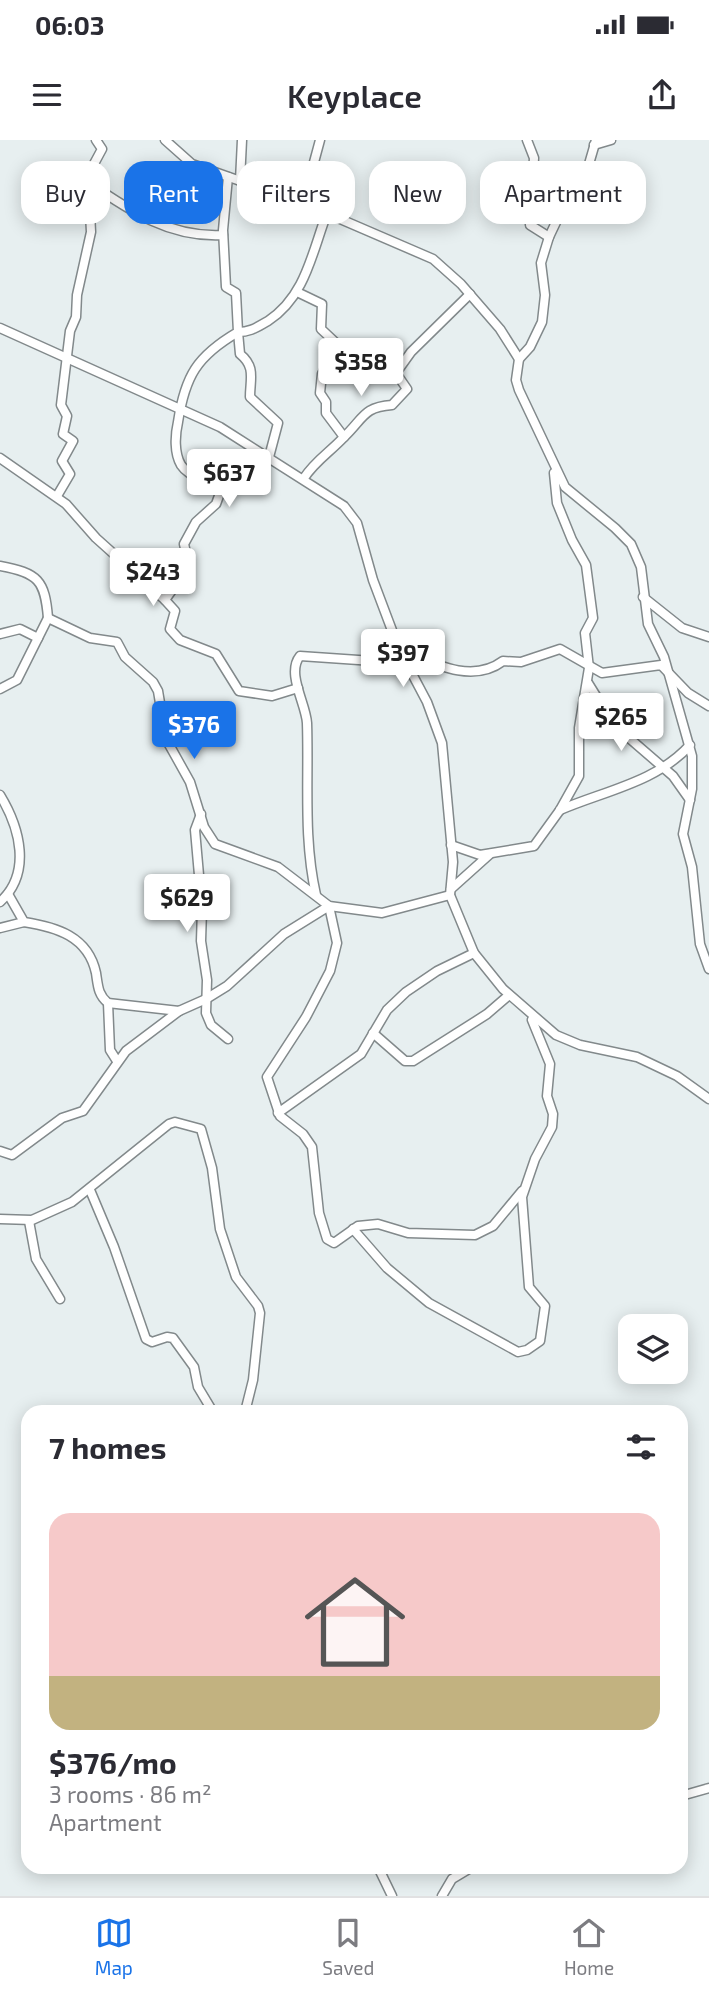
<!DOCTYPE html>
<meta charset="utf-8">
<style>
:root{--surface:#fff;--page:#f7f7f7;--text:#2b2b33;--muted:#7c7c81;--line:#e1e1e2;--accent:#1a73e8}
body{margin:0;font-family:"Exo 2",sans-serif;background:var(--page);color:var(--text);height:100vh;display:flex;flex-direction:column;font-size:26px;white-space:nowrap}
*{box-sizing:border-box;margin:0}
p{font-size:23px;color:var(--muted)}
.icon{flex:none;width:38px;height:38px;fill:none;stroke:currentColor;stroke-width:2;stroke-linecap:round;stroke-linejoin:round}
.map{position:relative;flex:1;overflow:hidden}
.sheet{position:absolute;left:21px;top:1265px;width:667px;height:469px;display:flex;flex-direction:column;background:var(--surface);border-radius:21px;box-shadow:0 4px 18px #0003}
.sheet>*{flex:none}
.hud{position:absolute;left:21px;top:21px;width:668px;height:63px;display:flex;gap:14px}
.fabs{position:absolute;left:618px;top:1174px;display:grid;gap:14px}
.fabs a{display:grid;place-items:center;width:70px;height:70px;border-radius:14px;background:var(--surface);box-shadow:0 4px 18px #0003;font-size:35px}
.price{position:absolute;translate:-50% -60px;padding:0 16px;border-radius:7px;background:#fff;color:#222;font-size:23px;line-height:46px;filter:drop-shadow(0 2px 4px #0008)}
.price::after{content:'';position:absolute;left:50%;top:42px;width:21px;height:16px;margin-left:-10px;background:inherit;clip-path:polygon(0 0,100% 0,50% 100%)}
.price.selected{background:var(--accent);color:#fff}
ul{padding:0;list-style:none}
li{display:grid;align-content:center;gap:14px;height:371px;padding:0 28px}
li+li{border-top:2px solid var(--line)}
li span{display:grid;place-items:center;height:217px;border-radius:21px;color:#555}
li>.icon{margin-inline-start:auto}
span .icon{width:126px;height:126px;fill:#fffc;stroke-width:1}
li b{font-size:30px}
h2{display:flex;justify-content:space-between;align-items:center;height:84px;padding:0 28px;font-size:30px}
.chip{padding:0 24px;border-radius:21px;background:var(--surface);box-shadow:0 4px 18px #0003;font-size:24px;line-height:63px}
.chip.selected{background:var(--accent);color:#fff}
.status{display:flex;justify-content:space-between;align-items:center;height:49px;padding:0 35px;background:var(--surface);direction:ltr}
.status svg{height:19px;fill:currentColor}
header{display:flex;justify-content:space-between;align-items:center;height:91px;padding:0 28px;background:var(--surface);font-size:32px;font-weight:600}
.tabs{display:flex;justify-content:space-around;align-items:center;height:98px;border-top:2px solid var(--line);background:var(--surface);font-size:19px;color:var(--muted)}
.tabs a{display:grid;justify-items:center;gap:4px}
.tabs .selected{color:var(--accent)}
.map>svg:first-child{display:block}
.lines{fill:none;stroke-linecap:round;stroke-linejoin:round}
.minor-casing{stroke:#82898b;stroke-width:11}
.minor{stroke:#fff;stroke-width:8}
</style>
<div class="status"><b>06:03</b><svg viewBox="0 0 49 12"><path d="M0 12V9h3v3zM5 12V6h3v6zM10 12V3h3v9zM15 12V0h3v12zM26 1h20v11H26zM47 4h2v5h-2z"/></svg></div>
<header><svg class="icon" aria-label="menu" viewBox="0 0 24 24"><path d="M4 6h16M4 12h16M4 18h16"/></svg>Keyplace<svg class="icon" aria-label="share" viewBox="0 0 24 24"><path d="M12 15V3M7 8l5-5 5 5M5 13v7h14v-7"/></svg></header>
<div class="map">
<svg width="709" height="1756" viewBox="0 0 709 1756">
<rect width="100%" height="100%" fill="#e7eff0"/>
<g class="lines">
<g class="minor-casing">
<g id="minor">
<path d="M165,0L192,24L303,63L433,119L461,144L500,189L519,219L516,240L519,250L565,347L615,388L631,404L641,427L648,484L664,517L692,616V649L683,694L692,727L700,804L709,829"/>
<path d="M527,0L534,18L530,85L549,97"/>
<path d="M594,5L611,0"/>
<path d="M240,41L242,0"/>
<path d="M88,42C130,71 170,98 223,95"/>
<path d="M303,63L320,0"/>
<path d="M297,152L322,164L321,189L337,204"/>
<path d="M0,188L220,287L344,366L357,383L373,440L399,509L427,562L442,603L453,722L450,755L474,813L503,849L556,895L580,905L637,917L677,936L709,959"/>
<path d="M519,219L530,207L542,182L545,155L541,123L549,97L558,78L582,48L596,0"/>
<path d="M344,297C364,278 363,267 392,265L407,249L396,233"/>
<path d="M269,317L278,283L250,257C250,239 256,227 240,214L238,192C251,192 257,187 268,181C306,156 312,112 327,73"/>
<path d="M0,318L66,364L96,398L165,460L175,471L170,489L180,500L216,514L239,551L272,556L298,548"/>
<path d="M304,338C315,321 330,312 344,297L326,273V262L320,253L322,234L337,204L396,233L411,212L470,154"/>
<path d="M57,356L70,334L62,321L73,301L63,294L67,276L61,265L70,191L76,177L77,155L91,92L88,35L102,9L96,0"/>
<path d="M0,426C38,433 45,440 48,478"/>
<path d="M643,457L682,488L709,497"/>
<path d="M165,460L189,426L184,404L196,382L216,364L220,353C211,340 190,339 181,325C174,313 175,295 178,282C185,236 197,216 238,192L236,153L226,147L223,90L228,37"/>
<path d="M0,494L20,489L38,498"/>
<path d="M588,543L614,585L673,636L690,660"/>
<path d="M0,549L17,540L48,478L90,498L117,502L125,517L153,542L158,551L166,599L190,642L204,687L215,704L278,727L329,766L382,773L450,755"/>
<path d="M0,655C20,688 32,733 0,762"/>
<path d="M560,670C604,651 657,642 690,605"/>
<path d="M201,674L195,690L202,769L201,801L207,840L206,873L211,885L228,899"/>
<path d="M451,705L480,715L534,706L560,670L579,636V588L589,528L585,493L593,478L586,425L572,400L557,363L554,333"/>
<path d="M451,749L490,714"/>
<path d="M8,754L24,782C56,787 88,796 96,833C98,846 98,855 108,863L179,871L206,859L227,846L284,794L329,766L337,803L330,831L306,877L267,937L280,976L303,994L312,1007L319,1073L327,1099L334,1103L358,1086L378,1084L408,1093L475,1095L493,1086L522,1051"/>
<path d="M316,755C303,698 309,640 307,583C306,564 286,533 300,516L373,521L399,509C431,522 471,545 503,521L521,522L560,509L602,533L661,525L688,553L709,566"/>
<path d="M0,788L24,782"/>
<path d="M108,863L110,910L117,921"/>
<path d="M373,893L405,921H413L487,874L509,855"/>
<path d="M278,973L361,914L387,870L406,852L437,831L474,813"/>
<path d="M0,1011L12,1015L62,978L83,971L126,911L179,871"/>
<path d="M90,1050L114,1107L146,1199L152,1202L167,1197L173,1198L194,1227L198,1247L213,1272"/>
<path d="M0,1079L32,1080L72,1062L169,984L175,982L201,989L212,1028L220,1089L236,1137L258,1166L260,1173L253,1240L245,1272"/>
<path d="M29,1081L36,1119L60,1159"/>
<path d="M353,1089L387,1128L429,1163L518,1212L527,1210L540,1201L545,1166L529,1147L522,1057L535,1019L552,987L553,974L547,956L550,924L532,880"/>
<path d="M681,1656L709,1648"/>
<path d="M378,1727L392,1756"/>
<path d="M442,1756L452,1739L472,1727"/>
</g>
</g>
<use href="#minor" class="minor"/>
</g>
</svg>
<div class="fabs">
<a><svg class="icon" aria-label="layers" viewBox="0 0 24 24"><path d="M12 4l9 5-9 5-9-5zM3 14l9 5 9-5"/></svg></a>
</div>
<b class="price" style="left:361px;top:258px">$358</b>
<b class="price" style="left:229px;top:369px">$637</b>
<b class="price" style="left:153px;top:468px">$243</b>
<b class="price" style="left:403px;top:549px">$397</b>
<b class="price" style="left:621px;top:613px">$265</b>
<b class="price selected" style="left:194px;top:621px">$376</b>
<b class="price" style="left:187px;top:794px">$629</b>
<div class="hud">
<a class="chip">Buy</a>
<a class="chip selected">Rent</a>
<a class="chip">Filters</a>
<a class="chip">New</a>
<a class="chip">Apartment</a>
</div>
<section class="sheet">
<h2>7 homes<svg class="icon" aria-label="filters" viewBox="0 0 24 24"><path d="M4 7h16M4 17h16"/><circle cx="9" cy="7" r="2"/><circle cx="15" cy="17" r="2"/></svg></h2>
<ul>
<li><span style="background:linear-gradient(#f6c9c9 75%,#c2b280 0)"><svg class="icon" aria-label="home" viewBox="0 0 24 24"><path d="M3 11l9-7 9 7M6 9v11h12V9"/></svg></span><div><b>$376/mo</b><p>3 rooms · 86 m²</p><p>Apartment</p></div></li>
</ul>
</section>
</div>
<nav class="tabs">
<a class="selected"><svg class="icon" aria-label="map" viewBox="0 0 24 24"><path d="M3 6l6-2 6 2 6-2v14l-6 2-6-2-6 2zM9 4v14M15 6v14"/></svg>Map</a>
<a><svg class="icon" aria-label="saved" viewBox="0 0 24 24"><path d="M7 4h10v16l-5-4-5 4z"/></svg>Saved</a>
<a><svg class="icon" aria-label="home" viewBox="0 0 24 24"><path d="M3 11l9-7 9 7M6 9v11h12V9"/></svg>Home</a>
</nav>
